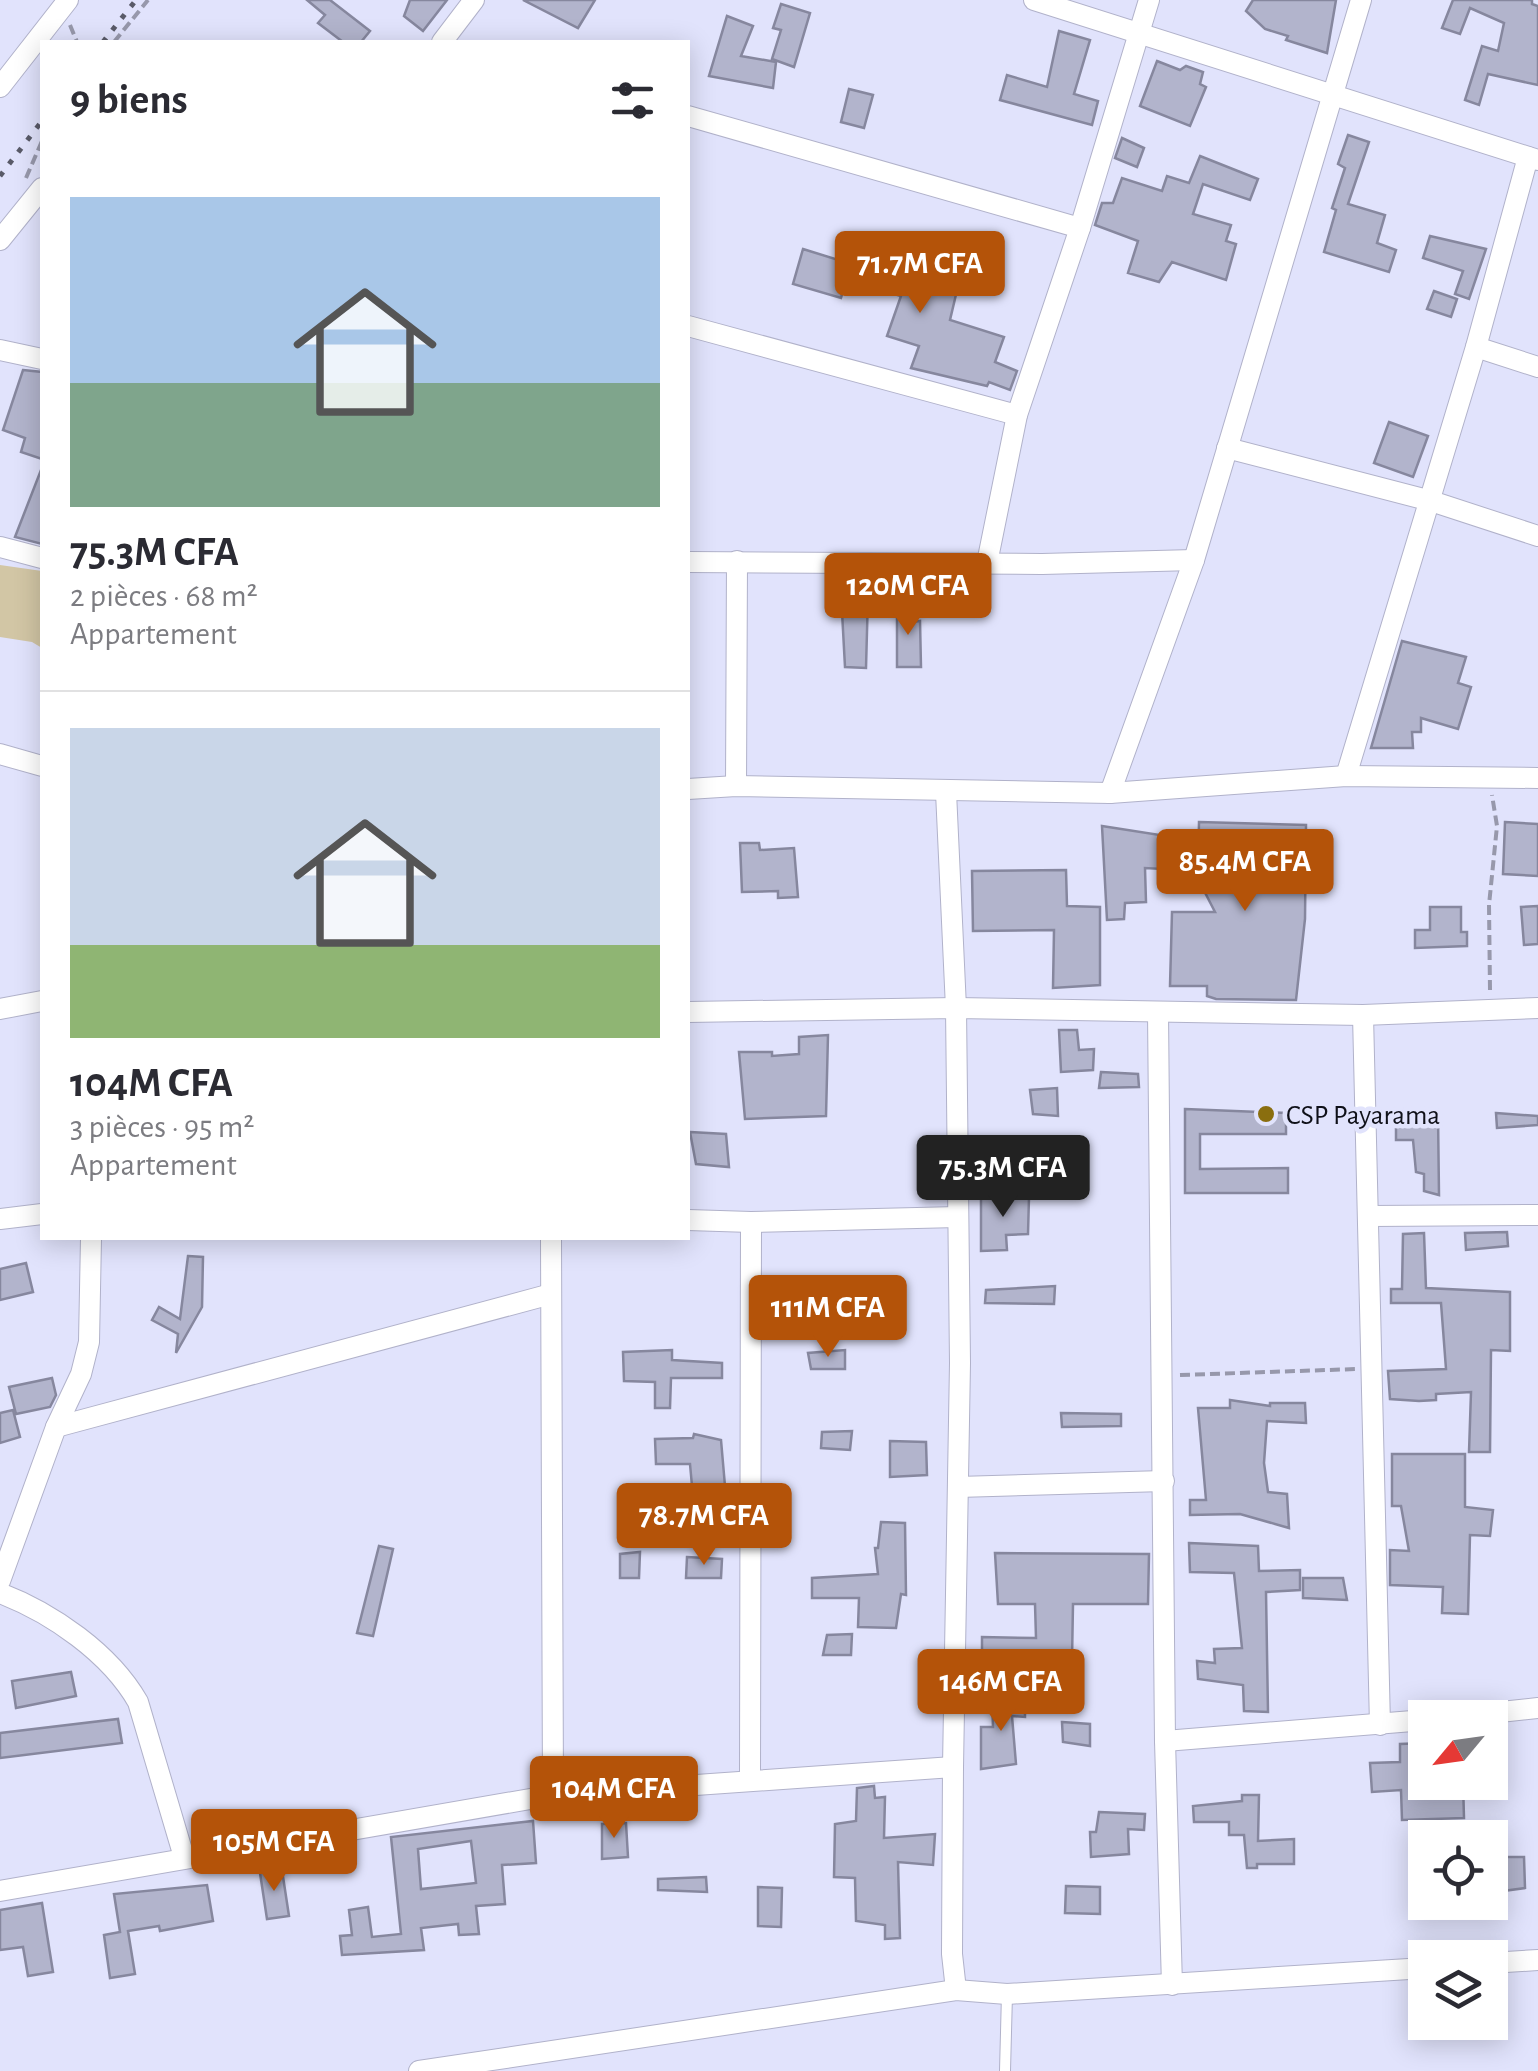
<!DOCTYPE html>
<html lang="fr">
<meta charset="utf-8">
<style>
:root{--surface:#fff;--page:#f7f7f7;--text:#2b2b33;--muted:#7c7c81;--line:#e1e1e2;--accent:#b45309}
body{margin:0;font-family:"Alegreya Sans",sans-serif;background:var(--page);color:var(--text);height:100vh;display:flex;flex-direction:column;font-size:38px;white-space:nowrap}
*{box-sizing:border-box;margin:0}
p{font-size:32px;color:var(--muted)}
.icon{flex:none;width:55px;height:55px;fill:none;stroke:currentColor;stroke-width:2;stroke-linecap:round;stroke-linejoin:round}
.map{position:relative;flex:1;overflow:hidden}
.panel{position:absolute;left:40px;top:40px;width:650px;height:1200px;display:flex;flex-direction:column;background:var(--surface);border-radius:0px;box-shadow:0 5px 25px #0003}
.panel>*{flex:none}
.needle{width:65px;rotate:241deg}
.fabs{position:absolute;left:1408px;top:1700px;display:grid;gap:20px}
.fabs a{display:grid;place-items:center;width:100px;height:100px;border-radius:0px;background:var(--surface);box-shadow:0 5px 25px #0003;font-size:50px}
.price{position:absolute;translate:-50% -85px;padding:0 22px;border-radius:10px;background:var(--accent);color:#fff;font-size:32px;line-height:65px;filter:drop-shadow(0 2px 5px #0008)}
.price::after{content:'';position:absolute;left:50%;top:60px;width:30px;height:22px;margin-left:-15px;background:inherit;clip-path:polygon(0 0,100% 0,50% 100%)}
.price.current{background:#222;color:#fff}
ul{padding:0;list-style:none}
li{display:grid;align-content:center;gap:20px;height:530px;padding:0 30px}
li+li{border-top:2px solid var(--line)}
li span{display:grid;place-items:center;height:310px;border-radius:0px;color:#555}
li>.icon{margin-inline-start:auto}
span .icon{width:180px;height:180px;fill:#fffc;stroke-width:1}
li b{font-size:42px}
h2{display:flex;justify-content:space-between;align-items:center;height:120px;padding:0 30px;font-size:42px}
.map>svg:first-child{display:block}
.green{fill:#d2c6a5}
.building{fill:#b2b4cc;stroke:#86879e;stroke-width:2.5;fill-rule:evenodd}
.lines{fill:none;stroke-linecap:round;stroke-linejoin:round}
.service-casing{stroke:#b1b2ca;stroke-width:12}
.minor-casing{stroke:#b1b2ca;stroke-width:22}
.path{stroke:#9798ab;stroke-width:4;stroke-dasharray:10 5;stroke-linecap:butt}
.service{stroke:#fff;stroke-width:10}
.minor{stroke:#fff;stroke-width:20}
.rail{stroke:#595a68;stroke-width:5;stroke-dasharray:5 10;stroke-linecap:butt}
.poi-dot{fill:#8a6e0f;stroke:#e1e3fc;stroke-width:4}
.labels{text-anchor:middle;stroke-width:9;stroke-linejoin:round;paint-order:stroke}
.poi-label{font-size:28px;fill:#0f1018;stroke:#e1e3fc;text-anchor:start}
</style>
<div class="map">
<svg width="1538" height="2071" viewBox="0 0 1538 2071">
<rect width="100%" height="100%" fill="#e1e3fc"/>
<path class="green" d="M0,565L42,571V648L32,642L0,637Z"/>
<g class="building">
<path d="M307,0H330L370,31L361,42H343L318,23L325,15Z"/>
<path d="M410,0H447L423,31L404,16Z"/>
<path d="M523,0H595L578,28Z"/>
<path d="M1253,0H1336L1327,53L1286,40L1288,36L1265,29L1246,11Z"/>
<path d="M1453,0H1532V4L1538,6V85L1488,74L1479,105L1465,100L1482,46L1498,51L1504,23L1470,8L1460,34L1442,28Z"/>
<path d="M781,4L810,13L794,67L772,59L781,30L773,28Z"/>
<path d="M727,16L753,26L741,56L776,62L773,88L709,76Z"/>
<path d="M1059,31L1090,40L1074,94L1098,101L1092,125L1000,100L1007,75L1047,87Z"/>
<path d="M1157,61L1180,70L1186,66L1203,72L1200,84L1206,87L1190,126L1140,106Z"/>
<path d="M849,89L873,95L864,128L841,122Z"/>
<path d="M1348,135L1369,142L1348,204L1385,215L1377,243L1396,250L1389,272L1324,252L1336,210L1332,208L1345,168L1338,164Z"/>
<path d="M1122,138L1144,148L1137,167L1115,158Z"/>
<path d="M1200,156L1258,179L1250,200L1203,184L1193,214L1231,225L1226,241L1236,244L1226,280L1172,262L1159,282L1128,273L1138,241L1095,225L1102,203H1113L1122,178L1162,191L1167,176L1189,183Z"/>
<path d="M1430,236L1486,249L1469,299L1455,294L1463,271L1423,258Z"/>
<path d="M803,249L906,281L914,254L962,269L950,320L1004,337L995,362L1017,371L1010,390L989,382L987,386L911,368L919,346L887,336L901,296L846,280L841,298L793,284Z"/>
<path d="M1434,291L1457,299L1451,317L1427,309Z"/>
<path d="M23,370L42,372V459L21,452L25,438L3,430Z"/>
<path d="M1389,422L1428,436L1413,477L1374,463Z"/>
<path d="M41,470H42V544L15,537Z"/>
<path d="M841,593L868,595L866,668L845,667Z"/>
<path d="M897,603H912V622L920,621L921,667H897Z"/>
<path d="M1402,641L1466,657L1458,683L1471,687L1458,729L1421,718V732H1412L1413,748H1371Z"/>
<path d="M1199,822L1306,825L1305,919L1296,1000L1216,999L1207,996V986H1170L1172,912H1215L1198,879Z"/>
<path d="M1505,822L1538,824V876L1503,874Z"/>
<path d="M1102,826L1160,835L1162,869L1145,868L1146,902L1125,903L1124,919L1107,920Z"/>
<path d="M740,843H759L760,850L794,848L798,897L778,898V891L742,892Z"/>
<path d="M1066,870L1067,906L1100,907V985L1053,988L1054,930L973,931L972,871Z"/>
<path d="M1538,906V944L1524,945L1521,907Z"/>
<path d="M1430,907H1461V932H1467V946L1415,948V930H1430Z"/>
<path d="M1059,1030H1077L1079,1050L1094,1049L1093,1070L1061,1072Z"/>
<path d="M828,1035L826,1116L745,1119L739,1052H772V1056L799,1054V1037Z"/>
<path d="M1101,1072L1138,1074L1139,1087L1099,1088Z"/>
<path d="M1057,1088L1058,1116L1033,1114L1030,1090Z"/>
<path d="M1185,1109L1286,1113V1134H1200V1169L1288,1168V1193H1185Z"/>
<path d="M1496,1113L1538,1116V1125L1497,1128Z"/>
<path d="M1396,1114H1438L1439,1195L1424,1191V1174L1416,1172L1413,1140H1396Z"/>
<path d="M690,1132L726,1134L729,1167L696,1164Z"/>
<path d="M1035,1168L1087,1171V1193L1037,1195Z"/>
<path d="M981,1195L1029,1197L1028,1234L1006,1235L1007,1250L981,1251Z"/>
<path d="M1507,1232L1508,1246L1466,1250L1465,1233Z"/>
<path d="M1424,1233L1426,1288L1510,1292V1351L1491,1350L1490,1452H1469L1471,1392L1436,1394V1400L1419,1401L1390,1399L1388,1371L1446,1369L1441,1303H1391V1289H1402L1403,1234Z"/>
<path d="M188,1256L203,1257L202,1307L176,1353L178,1334L152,1320L159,1307L180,1319Z"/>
<path d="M26,1263L33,1292L0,1300V1269Z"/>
<path d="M1055,1286L1054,1304L985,1303L986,1290Z"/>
<path d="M672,1350V1360L722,1363V1378H671L670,1408H655V1382L624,1381L623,1352Z"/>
<path d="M845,1350V1369H811L808,1353Z"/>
<path d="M52,1378L56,1395L50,1407L16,1414L9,1387Z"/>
<path d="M1230,1400L1270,1406V1403H1305L1306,1423L1267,1421L1264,1463L1268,1492L1287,1494L1289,1528L1240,1514L1190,1515V1500H1206L1198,1408H1230Z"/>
<path d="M13,1410L20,1437L0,1443V1413Z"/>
<path d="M1061,1413L1121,1414V1426L1062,1427Z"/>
<path d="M852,1431L850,1450L821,1448L822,1432Z"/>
<path d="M694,1434L721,1440L725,1486H692L690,1464H656L655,1439L693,1438Z"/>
<path d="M890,1441L926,1442L927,1475L890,1477Z"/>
<path d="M1392,1454H1465V1507L1493,1510L1490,1536L1470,1535L1468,1614L1442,1613L1443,1587L1390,1585V1550L1409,1551L1401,1506H1392Z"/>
<path d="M881,1522L905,1523L906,1595L901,1594L896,1628L858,1627L859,1598H812V1578L878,1574L875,1548H878Z"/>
<path d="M1189,1543L1258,1546L1259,1571L1300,1570V1590L1266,1592L1268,1712L1244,1711L1243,1685L1198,1679L1197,1661L1215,1663L1214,1649L1242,1648L1234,1573L1190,1572Z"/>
<path d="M379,1546L393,1549L373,1636L357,1633Z"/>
<path d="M640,1552L639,1578H620V1554Z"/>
<path d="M995,1553L1149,1554L1148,1604H1073L1072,1660L982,1658V1637L1036,1638L1035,1604H998Z"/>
<path d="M687,1557L722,1559L721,1578H686Z"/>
<path d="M1303,1578H1343L1347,1600L1303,1598Z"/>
<path d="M852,1634L851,1655H823L827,1635Z"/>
<path d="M71,1672L76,1696L16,1708L12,1681Z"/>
<path d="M1025,1698V1717L1012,1716L1016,1764L981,1769V1727H993L992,1700Z"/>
<path d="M118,1719L122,1743L0,1758V1733Z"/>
<path d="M1062,1722L1090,1724V1746L1063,1742Z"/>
<path d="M1425,1743V1782H1463L1464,1818L1402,1820L1401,1790L1372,1792L1370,1763L1400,1762V1744Z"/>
<path d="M874,1786L875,1798L885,1797L884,1838L935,1834L933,1865L898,1862L900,1938L885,1939V1925L856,1921L855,1878L834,1877L835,1824L856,1821L857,1788Z"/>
<path d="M1242,1795H1259L1258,1841L1294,1839V1864H1257V1868H1247L1244,1835H1229V1822H1194L1193,1806L1242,1801Z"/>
<path d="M1099,1812L1145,1814L1144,1830L1128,1829L1129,1854L1091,1857L1090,1832H1096Z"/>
<path d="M533,1821L536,1863L502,1865L505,1904L476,1906L479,1934L459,1935L458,1924L421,1928L424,1950L342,1955L340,1936L352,1935L349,1910L368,1907L372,1937L401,1934L391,1837ZM471,1841L476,1883L421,1889L418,1849Z"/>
<path d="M626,1823L628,1857L602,1859V1824Z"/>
<path d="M1502,1857H1524L1525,1888L1503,1891Z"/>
<path d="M282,1870L289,1916L267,1919L260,1873Z"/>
<path d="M706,1877L707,1892L658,1890V1879Z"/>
<path d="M207,1885L213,1921L160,1931L159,1926L128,1931L135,1974L110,1978L104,1935L120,1932L114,1894Z"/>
<path d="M1066,1886L1100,1887V1914L1065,1913Z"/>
<path d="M758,1887L782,1888L781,1927L758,1926Z"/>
<path d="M42,1903L53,1972L28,1976L23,1947L0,1950V1910Z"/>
</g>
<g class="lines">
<g class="service-casing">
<path id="service" d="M1005,2071L1007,1994"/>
</g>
<g class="minor-casing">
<g id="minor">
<path d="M1034,0L1538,160"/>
<path d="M442,42L474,0"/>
<path d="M0,87L68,0"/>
<path d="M688,116L1080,228"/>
<path d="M0,240L42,188"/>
<path d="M688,326L1017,415"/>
<path d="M1476,347L1538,367"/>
<path d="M0,350L42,359"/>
<path d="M1227,448L1431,501L1538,536"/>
<path d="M0,547L42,558"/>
<path d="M688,562L1042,564L1194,560"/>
<path d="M987,563L1017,415L1080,228L1149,0"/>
<path d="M0,754L42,766"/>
<path d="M1346,776L1476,347L1528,157"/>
<path d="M736,786L737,561"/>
<path d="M688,789L736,786L1110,793L1346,776L1538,778"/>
<path d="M946,792L956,1008L960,1363L953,1767L952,1954L956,1990"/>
<path d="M1110,793L1194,560L1361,0"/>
<path d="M0,1009L42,1001"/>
<path d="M688,1012L956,1008L1363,1015L1538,1008"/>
<path d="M1158,1012L1165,1741L1172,1985"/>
<path d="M1363,1015L1380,1725"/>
<path d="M1370,1216L1538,1215"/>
<path d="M0,1219L42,1214"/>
<path d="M688,1220L751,1222L958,1217"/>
<path d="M551,1238L553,1795"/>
<path d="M56,1427L551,1294"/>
<path d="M958,1487L1164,1481"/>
<path d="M0,1581L56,1427L81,1374L89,1342L91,1238"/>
<path d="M0,1593C52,1613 110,1653 138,1702L184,1857"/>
<path d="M1445,1718L1538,1708"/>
<path d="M1165,1741L1425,1720"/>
<path d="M750,1781L751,1222"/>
<path d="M0,1891L553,1795L953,1767"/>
<path d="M1490,1963L1538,1960"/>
<path d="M419,2071L956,1990L1007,1994L1425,1968"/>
</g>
</g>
<g class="path">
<path d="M70,25L77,42"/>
<path d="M114,42L148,0"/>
<path d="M26,178L42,141"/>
<path d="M1490,990L1489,905L1497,826L1492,795"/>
<path d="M1180,1375L1356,1369"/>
</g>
<use href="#service" class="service"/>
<use href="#minor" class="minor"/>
<g class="rail">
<path d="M103,42L136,0"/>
<path d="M0,176L42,121"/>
</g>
</g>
<circle class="poi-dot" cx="1266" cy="1114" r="10"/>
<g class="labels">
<g class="poi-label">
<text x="1286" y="1124">CSP Payarama</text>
</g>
</g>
</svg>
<div class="fabs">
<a><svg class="needle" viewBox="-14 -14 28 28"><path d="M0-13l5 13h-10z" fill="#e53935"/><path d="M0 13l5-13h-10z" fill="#7c7c81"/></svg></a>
<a><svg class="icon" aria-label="locate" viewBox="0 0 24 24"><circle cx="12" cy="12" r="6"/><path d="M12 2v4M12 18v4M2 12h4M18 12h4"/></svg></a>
<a><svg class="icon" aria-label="layers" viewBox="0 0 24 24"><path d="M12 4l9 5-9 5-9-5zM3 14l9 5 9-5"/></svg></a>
</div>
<b class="price" style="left:920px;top:316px">71.7M CFA</b>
<b class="price" style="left:908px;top:638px">120M CFA</b>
<b class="price" style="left:1245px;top:914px">85.4M CFA</b>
<b class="price current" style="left:1003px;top:1220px">75.3M CFA</b>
<b class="price" style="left:828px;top:1360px">111M CFA</b>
<b class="price" style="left:704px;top:1568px">78.7M CFA</b>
<b class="price" style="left:1001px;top:1734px">146M CFA</b>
<b class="price" style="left:614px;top:1841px">104M CFA</b>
<b class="price" style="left:274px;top:1894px">105M CFA</b>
<section class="panel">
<h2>9 biens<svg class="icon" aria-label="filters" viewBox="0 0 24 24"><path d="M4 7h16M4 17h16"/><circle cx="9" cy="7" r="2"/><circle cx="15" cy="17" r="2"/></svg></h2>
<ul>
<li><span style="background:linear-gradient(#a9c7e8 60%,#7fa58c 0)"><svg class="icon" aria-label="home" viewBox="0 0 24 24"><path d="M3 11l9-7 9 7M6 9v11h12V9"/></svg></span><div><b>75.3M CFA</b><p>2 pièces · 68 m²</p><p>Appartement</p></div></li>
<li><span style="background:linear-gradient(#c9d6e8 70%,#8fb573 0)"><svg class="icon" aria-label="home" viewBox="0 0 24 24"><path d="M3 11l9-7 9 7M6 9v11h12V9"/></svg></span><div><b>104M CFA</b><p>3 pièces · 95 m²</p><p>Appartement</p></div></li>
</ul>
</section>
</div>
